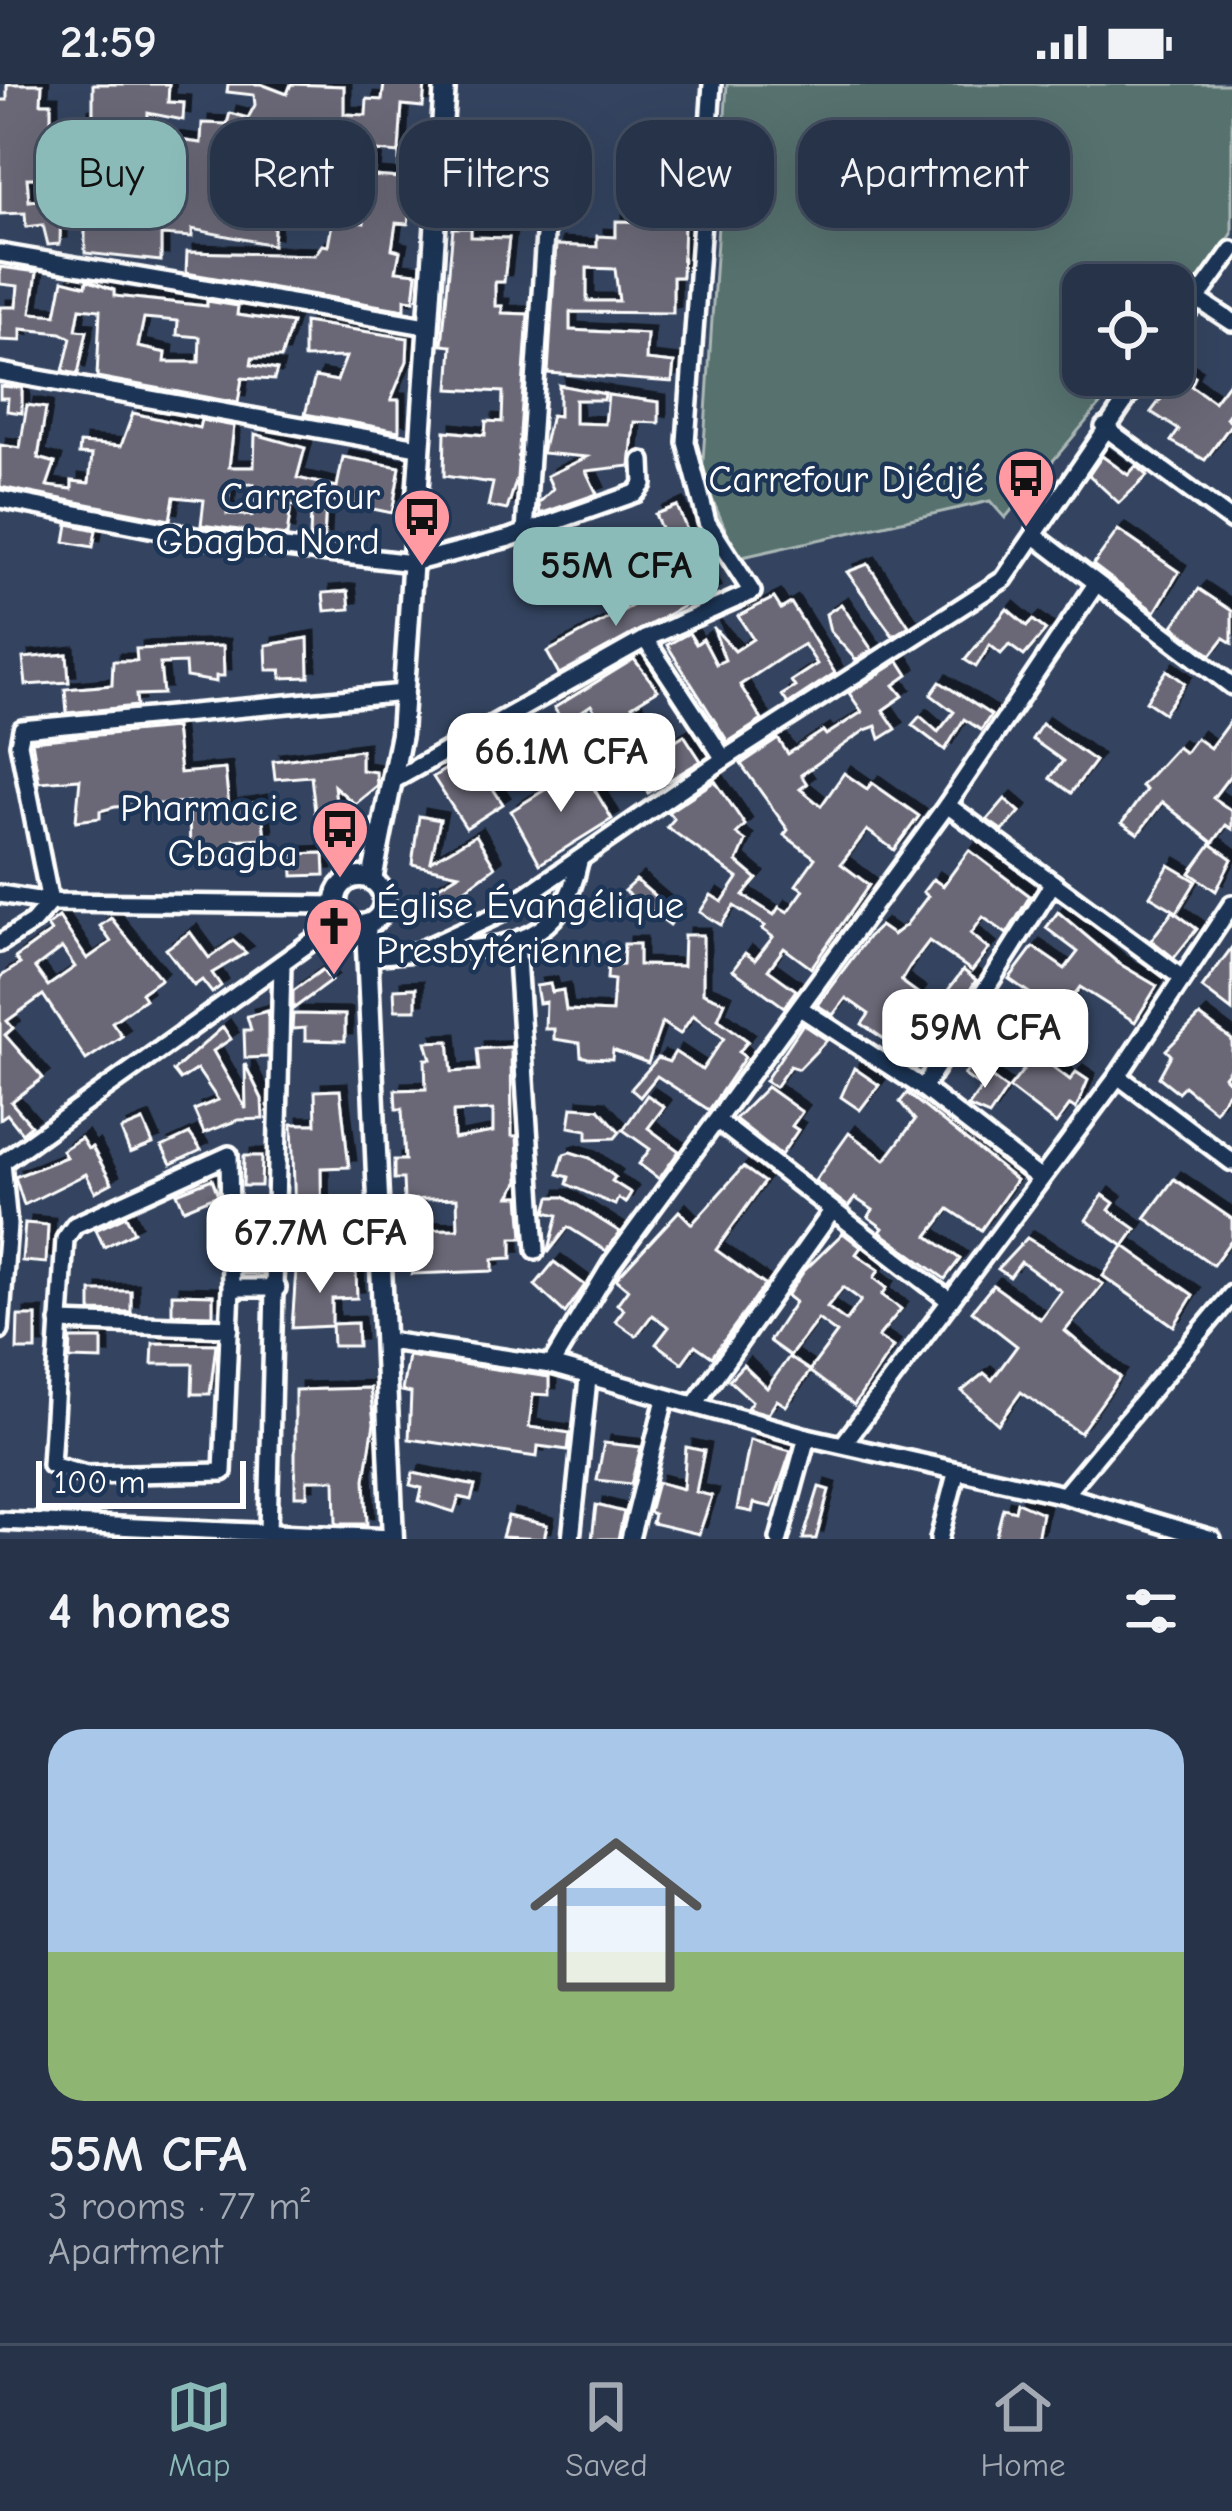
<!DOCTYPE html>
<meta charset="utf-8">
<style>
:root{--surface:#273348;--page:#333f52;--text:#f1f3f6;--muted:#a4aab4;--line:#434e60;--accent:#8bbbb9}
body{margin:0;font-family:"Comic Neue",sans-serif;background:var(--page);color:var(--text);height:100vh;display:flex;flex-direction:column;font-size:45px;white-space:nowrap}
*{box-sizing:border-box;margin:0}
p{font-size:39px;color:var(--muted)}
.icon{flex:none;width:66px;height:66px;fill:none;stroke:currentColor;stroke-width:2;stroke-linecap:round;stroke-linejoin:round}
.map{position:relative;height:1455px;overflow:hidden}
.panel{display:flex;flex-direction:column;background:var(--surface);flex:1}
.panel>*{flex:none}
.guide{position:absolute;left:36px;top:36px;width:1161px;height:108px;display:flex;gap:24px}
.controls{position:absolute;left:1062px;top:180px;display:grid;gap:24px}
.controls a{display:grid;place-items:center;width:132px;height:132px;border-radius:24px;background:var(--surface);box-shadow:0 12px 48px #0002,0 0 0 3px var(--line);font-size:60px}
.scale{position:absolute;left:36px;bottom:30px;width:210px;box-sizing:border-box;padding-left:12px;border:6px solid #fff;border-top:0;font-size:33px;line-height:42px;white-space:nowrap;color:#fff;-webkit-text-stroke:9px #1d3557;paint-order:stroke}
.price{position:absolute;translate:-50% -102px;padding:0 27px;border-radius:24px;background:#fff;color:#222;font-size:39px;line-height:78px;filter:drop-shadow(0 3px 6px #0008)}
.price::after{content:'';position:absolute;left:50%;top:72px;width:36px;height:27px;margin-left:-18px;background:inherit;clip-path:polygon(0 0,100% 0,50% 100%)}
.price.selected{background:var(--accent);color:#111}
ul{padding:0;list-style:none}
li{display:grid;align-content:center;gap:24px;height:636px;padding:0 48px}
li span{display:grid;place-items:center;height:372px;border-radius:36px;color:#555}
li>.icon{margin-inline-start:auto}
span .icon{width:216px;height:216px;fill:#fffc;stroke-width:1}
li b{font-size:51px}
h2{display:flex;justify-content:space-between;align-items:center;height:144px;padding:0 48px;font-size:51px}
.tag{padding:0 42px;border-radius:36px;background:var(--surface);box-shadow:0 12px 48px #0002,0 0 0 3px var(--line);font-size:42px;line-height:108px}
.tag.selected{background:var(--accent);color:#111}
.status{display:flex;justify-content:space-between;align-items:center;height:84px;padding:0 60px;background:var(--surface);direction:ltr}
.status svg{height:33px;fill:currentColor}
.menu{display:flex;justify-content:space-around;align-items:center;height:168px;border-top:3px solid var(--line);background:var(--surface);font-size:33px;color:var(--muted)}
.menu a{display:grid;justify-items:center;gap:6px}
.menu .selected{color:var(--accent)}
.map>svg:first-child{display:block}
.green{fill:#57716e;stroke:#abb8b6;stroke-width:3}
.building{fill:#6b6876;stroke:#fff;stroke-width:3;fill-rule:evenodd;filter:url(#shadow)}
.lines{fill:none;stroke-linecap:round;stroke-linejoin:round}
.minor-casing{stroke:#fff;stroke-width:24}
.tertiary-casing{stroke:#fff;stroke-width:27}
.minor{stroke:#1d3557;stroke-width:15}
.tertiary{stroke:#1d3557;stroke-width:18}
.labels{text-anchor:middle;stroke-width:9;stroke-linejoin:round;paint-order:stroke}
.poi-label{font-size:39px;fill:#fff;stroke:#1d3557;text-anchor:end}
</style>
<div class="status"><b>21:59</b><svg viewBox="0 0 49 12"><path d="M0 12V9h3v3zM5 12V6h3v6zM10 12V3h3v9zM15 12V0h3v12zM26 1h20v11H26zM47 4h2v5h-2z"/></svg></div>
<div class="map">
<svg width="1232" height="1455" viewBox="0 0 1232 1455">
<defs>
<filter id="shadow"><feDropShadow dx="7" dy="-7" stdDeviation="0" flood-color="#0009"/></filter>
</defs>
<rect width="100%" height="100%" fill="#344460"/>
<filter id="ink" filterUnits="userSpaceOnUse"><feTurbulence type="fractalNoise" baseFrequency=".00833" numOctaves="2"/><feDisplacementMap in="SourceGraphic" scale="24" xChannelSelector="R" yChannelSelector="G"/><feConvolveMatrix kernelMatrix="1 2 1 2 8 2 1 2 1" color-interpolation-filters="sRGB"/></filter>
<g filter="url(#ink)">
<path class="green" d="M727,0H1232V150L1173,233V201H1083V291H1125L1005,434L990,417L738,474L702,392Z"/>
<g class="building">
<path d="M7,0H42L41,19H51V39L82,42V33L93,34V0H169L168,18L184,19L183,36L148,29V52L201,59L202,39L227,40L230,29L248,34L255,21L254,11L227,8L228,0H261L287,10L291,0L344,2V30L366,31L367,15L382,16L384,0H425L423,23L402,21L399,67H417V74L408,140L396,139L392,165L400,167L396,187L417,189L414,216L405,215V226L186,189L187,168L315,171L322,161L328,162L333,134L364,139L365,117L326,111L330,86L308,84L298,127H275L273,161L192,145V153L161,151V177L85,169V136L97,135V111H91V94H68V113L61,114L60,160L48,161L43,141L26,143L25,129L0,130V16H7ZM273,42L305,54L298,81L264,76ZM376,67L399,69V94L373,92ZM217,74L258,80L253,127L213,112ZM27,94H49L50,115L29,117Z"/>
<path d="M616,137L684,139L682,193H673V229L570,228V246L647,250L646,276L674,279L672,298L548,289L556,161L597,163V152L616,153ZM587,184L615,185L619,217H587Z"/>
<path d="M453,144H471V153L509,154L504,198H495V222H502V229L528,230L517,394L507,426L488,422L493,399L444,392L445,347L485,351L486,337L502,338L503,308L449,305L452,262L442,261Z"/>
<path d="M0,183L37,188L31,229L56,231L63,196L86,202L87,196L114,206V212L207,222V217L238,222L237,231L292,239L281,274H252L251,281L277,286L274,296L242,294L238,319L97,293L100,226L80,224L76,246L87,247L78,290L63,287L71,254L61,249L21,245V257L0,256V223H16L18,202L0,200ZM144,234L178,237L177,251L200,253L199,278H165L166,269L138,263Z"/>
<path d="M304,238L408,254L407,277L391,316H399V347L305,330L315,293L337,297L346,273L304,274Z"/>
<path d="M1183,286L1195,293L1191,302L1214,318L1232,294V326L1226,334L1232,339L1205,376L1171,357L1179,346L1151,328Z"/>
<path d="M559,301L605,310L604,316H575V339L605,340L608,311L659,318V339L634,338L630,382L586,387L597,410L540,430L539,419L553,405L547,392L587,373L542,369L551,331L559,332Z"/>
<path d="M0,302L22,304V329L7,327L8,314H0Z"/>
<path d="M27,321L46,324L38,374L55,379L47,402L72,405V397L89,399L92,371L79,370L80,359L121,362L133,329L199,344L201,336L234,342L229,383H254L255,350L305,364L297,394L337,403L343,373L400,383L392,429L326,415L324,456L310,455L311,425L291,421L287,452L201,441L204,416L174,413L170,436L0,403V361L20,364ZM230,400H254L252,432L227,430Z"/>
<path d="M1102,372L1128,391L1136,382L1147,392L1119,419L1089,391Z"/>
<path d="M677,422L704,488L713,509L702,513L695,492L683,497L655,430Z"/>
<path d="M68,440L96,446L93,463L65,458Z"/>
<path d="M1118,446L1179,488L1155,528L1093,481Z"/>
<path d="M868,480L909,542L893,552L847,488Z"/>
<path d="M672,500L684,522L559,590L547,568Z"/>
<path d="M1199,505L1232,527V559L1224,554L1211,571L1173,542Z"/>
<path d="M348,507L350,525L325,527L323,509Z"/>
<path d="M774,514L781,525L791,519L835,589L788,620L782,611L795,603L791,597L817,580L804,560L784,572L740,601L762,636L728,658L667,561L689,549L696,560L703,555L716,580L725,576L713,543L735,567L753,555L738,532Z"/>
<path d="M841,520L872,566L856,576L830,547L826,530Z"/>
<path d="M1007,525L1027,542L1033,536L1046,546L1024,572L1009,561L1001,570L990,561L976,583L965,576Z"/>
<path d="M308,554L309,593L281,594V586H267L266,561Z"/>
<path d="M223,562L224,592H216V598L186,593L185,579L160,580L163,610L136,611L137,622L67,629L65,605L112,601L113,577H137L136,565Z"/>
<path d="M67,570L69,598L26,601L23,574Z"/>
<path d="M634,575L658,606L632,622L660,666L684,651L701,677L648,709L591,621L564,639L554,624Z"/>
<path d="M899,577L908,591L894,601L903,612L883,626L896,645L880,655L876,642L865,646L801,691L807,700L800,705L821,722L844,689L867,705L872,699L919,732L894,766L867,746L841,780L869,801L811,884L784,864L768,886L796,906L784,923L733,886L745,869L755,876L773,853L762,845L765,842L734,822L721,841L700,828L711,811L722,818L738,794L667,743L674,735L668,728L715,697L745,741L736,750L746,757L737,778L757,795L743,811L774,831L779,823L788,828L804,806L796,801L815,774L784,751L788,746L741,680L778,655L788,670L823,647L826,651L862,628L849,609Z"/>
<path d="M1167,586L1185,599L1164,629L1146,617Z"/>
<path d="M940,598L991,631L981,646L964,635L945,666L912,641L920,632L938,648L954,628L931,611Z"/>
<path d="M1232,634V689L1213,714L1232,727V745L1226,741L1213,759L1162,718L1138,750L1122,739L1146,706L1141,702L1177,663L1185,669L1196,654L1210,664Z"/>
<path d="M1042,640L1095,677L1071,709L1050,694L1063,677L1032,655Z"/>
<path d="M175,644L180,689L225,685L229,723L261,718L265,754L234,756L236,772L190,776L189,718L115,723L100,727V734L76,737L80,695L39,698L32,657Z"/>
<path d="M361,666V686L376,688L377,702L355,720L334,702L337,725L315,728L311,692L275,695L273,677Z"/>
<path d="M470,670L503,720L466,744L433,693Z"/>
<path d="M581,683L612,735L540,780L511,727Z"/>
<path d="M1005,715L1020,728L1003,747L987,736Z"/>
<path d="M419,732L440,736L431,777L476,751L495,783L439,825L429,808L459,790L412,780Z"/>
<path d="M1211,760L1232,775L1216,807L1190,789Z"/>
<path d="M969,766L1030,812L1007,850L983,833L971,850L989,865L972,887L929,857L910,882L901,897L919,910L905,929L925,942L938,924L952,934L916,985L897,973L902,967L862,940L869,930L846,914L833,931L817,921L868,853L880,842L893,851L906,841L928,812L923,808L933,795L943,802Z"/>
<path d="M324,769L325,791L293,792L292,770Z"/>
<path d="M1169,781L1196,797L1177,828L1150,812Z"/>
<path d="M636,796L677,831L670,841L624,807Z"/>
<path d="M1173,827L1197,845L1174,874L1151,856Z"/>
<path d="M1058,828L1118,879L1157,902L1135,938L1080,903L1032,969L1007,950L1038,915L1009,895L1033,863L1065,885L1078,868L1046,844Z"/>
<path d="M59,833L87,875L111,858L100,842L111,834L161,895L141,909L145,915L112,938L122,952L86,976L43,911L7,937L13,944L5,951L43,994L11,1018L31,1041L22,1049L7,1030L0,1035V893L20,880L15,874L51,848L47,842ZM62,864L75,883L48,902L35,884Z"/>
<path d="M190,848L209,874L233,857L246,869L212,889L221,902L212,909L202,896L194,902L166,865Z"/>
<path d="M684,851H703V909L725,918L718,935L748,957L739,968L745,973L709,1026L657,992L640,1013L631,1005L658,974L669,978L675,968L702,986L724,954L693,931L680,950L662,938L648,979L613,966L612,975L588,974L581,972L580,959L554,955V945H545L546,918L539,919L536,902L550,900L552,908L563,906L566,926L612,928L614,896L607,895L608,880L623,881L624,860H639V881L683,882Z"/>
<path d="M1232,863V927L1202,904Z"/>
<path d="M322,886L331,897L293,925V907Z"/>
<path d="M963,886L976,896L963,918L946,909Z"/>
<path d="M416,904V926H395L394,905Z"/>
<path d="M268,927V973L245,974L244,946H251L247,932Z"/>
<path d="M293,930L345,931V957L305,956V944L292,945Z"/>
<path d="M1200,932L1232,956V982L1224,992L1232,1002L1215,1027L1184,1002L1178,1008L1159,993L1171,971L1166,966Z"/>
<path d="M803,940L827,956L799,985L790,982L775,1003L765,997Z"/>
<path d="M223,943L231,955L213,967L246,1025L245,980L262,1015L263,1035L238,1036L204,1049L194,1026L218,1016L197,985L180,996L173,987Z"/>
<path d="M449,957L452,988L479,986L477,965L511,963L512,1052H517L519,1097L510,1112H520L523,1154H512V1174L493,1175V1187L412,1190L411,1150H399L397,1118L415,1117L416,1146L458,1145L457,1114L404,1116L403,1095H394V1076H405L402,1025H396L395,1006L426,1005L425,975H431L426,958ZM493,1026V1048L454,1055L453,1028Z"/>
<path d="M1036,970L1070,996L1076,988L1088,996L1076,1025L1070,1021L1056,1040L1009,1004Z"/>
<path d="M973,979L1007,1005L989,1032L968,1023L982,1004L964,991Z"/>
<path d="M854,984L879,1001L860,1026L841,1013Z"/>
<path d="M767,1003L802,1028L792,1042L798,1046L781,1071L735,1035Z"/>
<path d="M340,1006L349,1083L321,1084L322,1163L296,1162L292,1040H316L315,1007Z"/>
<path d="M907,1009L1016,1096L981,1146L949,1125L928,1152L960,1175L945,1195L880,1148L883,1144L868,1133L873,1126L855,1114L848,1123L815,1097L849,1049L885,1076L915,1036L900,1018Z"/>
<path d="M647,1011L664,1023L648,1044L679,1067L659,1095L639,1080L650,1065L623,1046Z"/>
<path d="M572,1023L599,1025L620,1048L615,1054L587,1055V1046L569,1043Z"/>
<path d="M143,1037L153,1060L130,1069L121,1046Z"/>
<path d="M190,1050L201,1066L171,1080L162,1063Z"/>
<path d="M81,1054L88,1065L92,1063L112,1099L95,1108L86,1090L24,1121L15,1093L66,1073L62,1066Z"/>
<path d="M570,1068L590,1074L615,1093L612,1097L631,1109L625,1119L618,1114L615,1121L567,1100L569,1093L558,1090L564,1070Z"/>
<path d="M244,1072H262L261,1102H243Z"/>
<path d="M743,1083L764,1098L716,1166L765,1201L712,1273L695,1261L682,1279L656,1260L669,1243L652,1231L636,1252L615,1237L624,1225L617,1220L628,1205L616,1195L679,1127L692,1140Z"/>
<path d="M212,1095L218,1111L184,1125L177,1109Z"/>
<path d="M1174,1095L1232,1135V1155L1213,1181L1145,1134Z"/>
<path d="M1103,1111L1114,1119L1109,1126L1136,1145L1124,1162L1193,1211L1174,1242L1103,1192L1123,1162L1086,1136Z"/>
<path d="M550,1113H564L620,1148L606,1167L568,1143L548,1169L558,1131L546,1128Z"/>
<path d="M126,1132L134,1148L104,1163L96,1146Z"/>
<path d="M25,1139L48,1141L46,1179L22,1177Z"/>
<path d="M843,1149L861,1163L856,1170L879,1186L874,1194L887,1204L882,1211L901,1225L878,1253L893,1263L854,1321L809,1287L837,1249L818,1235L790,1272L769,1257L795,1218L787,1212L804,1187ZM843,1203L861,1216L846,1237L827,1223Z"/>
<path d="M1027,1154L1103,1200L1065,1247L1120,1293L1080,1349L1021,1308L998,1340L962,1307L984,1289L992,1296L1017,1262L972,1227L993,1201L1040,1235L1061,1207L1021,1178L1010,1193L998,1185Z"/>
<path d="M242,1158H262V1190H243Z"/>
<path d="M554,1178L585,1201L565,1229L535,1201Z"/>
<path d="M296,1186L356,1188L357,1214L332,1215V1242L292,1244Z"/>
<path d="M91,1207H131V1228L91,1227Z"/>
<path d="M172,1210L213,1211V1231L172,1230Z"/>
<path d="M18,1232H36V1266H17Z"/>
<path d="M357,1239L358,1262H333L332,1240Z"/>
<path d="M71,1255H102V1276L70,1275Z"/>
<path d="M153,1259L216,1260L210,1310H192L193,1280H152Z"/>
<path d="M408,1272L549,1293V1311L533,1310L529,1343L570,1349L568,1366L538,1362L537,1373L409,1355L411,1309L402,1307Z"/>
<path d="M789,1273L810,1287L786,1322L777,1316L768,1330L747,1324L752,1317L729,1296L743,1281L767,1304Z"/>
<path d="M370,1304L374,1339L365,1395L367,1440H336L335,1396H307V1412H295V1306Z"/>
<path d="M750,1356L791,1367L772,1423L754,1419L752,1428L737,1425Z"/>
<path d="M604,1359L641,1363L631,1400L597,1396Z"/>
<path d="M686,1363L704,1367L696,1408L712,1412L699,1450L652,1439L654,1430L649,1428L657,1398L683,1405Z"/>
<path d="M413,1389L475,1402L471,1416L459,1413L454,1428L419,1417L422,1404L410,1401Z"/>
<path d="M819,1403L829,1406L816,1455H803Z"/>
<path d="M1017,1418L1042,1429L1037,1455H995L1003,1424L1015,1427Z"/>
<path d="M596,1421L624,1428L618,1455H592Z"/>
<path d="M508,1432L547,1441L544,1455L502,1453Z"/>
</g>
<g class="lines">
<g class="minor-casing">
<g id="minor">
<path d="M437,107L534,111L547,121L525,448"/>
<path d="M0,169L426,242"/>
<path d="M1197,215L1232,238"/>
<path d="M1173,248L1232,166"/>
<path d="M0,288L418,363"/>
<path d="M1104,343L1232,437"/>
<path d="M0,415L201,454L412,479L509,454L636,409L643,400L642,377"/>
<path d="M1035,452L1232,602"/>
<path d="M645,555L724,675"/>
<path d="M396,695L645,555L752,508L707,438L686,358L712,0"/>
<path d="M947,721L1182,894"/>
<path d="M0,810L50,818L336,821"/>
<path d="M50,818L19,660L22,645L404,609"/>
<path d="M516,858L536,1166"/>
<path d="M0,859L33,838L50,818"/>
<path d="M438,867C510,862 562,860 579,778"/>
<path d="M369,872L417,868L499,830L724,675L1004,495L1143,291"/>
<path d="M800,924L923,1004L1038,1093"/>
<path d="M1118,992L1232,1078"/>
<path d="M923,1004L1053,799"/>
<path d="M719,1038L950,1217"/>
<path d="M0,1080L343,835"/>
<path d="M278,1174L382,1176"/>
<path d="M231,1204L223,1388L86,1391L51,1381L65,1155L75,1141L229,1071L231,1204H277"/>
<path d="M59,1238L230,1244"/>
<path d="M0,1246L8,1141L2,1079"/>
<path d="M388,1257L551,1281L807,1353L1064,1411L1212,1455"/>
<path d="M551,1281L612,1179L947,721L1096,500"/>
<path d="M695,1320L832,1127"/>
<path d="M844,1359L1118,992L1232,820"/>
<path d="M1064,1411L1232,1210"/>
<path d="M0,1437L393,1454"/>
<path d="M268,1448L282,879"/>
<path d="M571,1455L588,1295"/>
<path d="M630,1455L665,1315"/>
<path d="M779,1455L807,1353"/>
<path d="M939,1455L956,1390"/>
</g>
</g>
<g class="tertiary-casing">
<g id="tertiary">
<circle cx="360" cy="817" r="24"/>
<path d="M372,796L401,650L445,0"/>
<path d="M366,841L393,1455"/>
</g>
</g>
<use href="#minor" class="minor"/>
<use href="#tertiary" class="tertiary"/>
</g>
</g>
<defs>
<g id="bus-pin" transform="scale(3)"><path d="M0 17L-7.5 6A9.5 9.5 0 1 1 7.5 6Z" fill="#ff9aa2" stroke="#1d3557"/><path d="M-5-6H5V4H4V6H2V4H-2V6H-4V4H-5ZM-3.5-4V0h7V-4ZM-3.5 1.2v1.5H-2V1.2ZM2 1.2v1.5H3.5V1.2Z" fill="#111"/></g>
<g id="church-pin" transform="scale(3)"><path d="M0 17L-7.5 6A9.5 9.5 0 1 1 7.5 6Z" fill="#ff9aa2" stroke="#1d3557"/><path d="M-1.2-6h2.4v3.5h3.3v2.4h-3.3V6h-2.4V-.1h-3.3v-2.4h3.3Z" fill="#111"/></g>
</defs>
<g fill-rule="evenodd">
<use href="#bus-pin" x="1026" y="394"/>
<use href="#bus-pin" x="422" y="433"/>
<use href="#bus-pin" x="340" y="745"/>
<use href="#church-pin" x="334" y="842"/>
</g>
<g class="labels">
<g class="poi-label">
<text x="984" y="408">Carrefour Djédjé</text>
<text x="380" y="425">Carrefour<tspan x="380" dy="45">Gbagba Nord</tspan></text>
<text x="298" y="737">Pharmacie<tspan x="298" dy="45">Gbagba</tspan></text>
<text x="376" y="834" text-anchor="start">Église Évangélique<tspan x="376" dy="45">Presbytérienne</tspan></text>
</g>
</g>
</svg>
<div class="controls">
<a><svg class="icon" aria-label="locate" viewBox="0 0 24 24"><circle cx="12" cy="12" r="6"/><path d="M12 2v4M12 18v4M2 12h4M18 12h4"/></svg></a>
</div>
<div class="scale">100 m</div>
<b class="price selected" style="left:616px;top:545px">55M CFA</b>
<b class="price" style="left:561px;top:731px">66.1M CFA</b>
<b class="price" style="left:985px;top:1007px">59M CFA</b>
<b class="price" style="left:320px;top:1212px">67.7M CFA</b>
<div class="guide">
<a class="tag selected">Buy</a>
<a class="tag">Rent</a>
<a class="tag">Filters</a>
<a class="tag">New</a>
<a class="tag">Apartment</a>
</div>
</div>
<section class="panel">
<h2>4 homes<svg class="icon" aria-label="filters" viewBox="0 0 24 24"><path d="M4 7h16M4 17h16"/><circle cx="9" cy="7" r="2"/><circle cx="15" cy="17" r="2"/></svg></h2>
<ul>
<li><span style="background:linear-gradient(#a9c7e8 60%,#8fb573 0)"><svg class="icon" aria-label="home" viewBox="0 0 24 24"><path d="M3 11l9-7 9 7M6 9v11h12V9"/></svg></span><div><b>55M CFA</b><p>3 rooms · 77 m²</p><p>Apartment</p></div></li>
</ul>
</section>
<nav class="menu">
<a class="selected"><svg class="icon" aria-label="map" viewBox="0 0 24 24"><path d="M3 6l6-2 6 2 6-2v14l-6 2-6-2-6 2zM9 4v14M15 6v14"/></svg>Map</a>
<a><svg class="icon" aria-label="saved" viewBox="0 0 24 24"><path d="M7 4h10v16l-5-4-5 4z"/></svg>Saved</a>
<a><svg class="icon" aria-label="home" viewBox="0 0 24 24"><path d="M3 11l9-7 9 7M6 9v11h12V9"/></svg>Home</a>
</nav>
